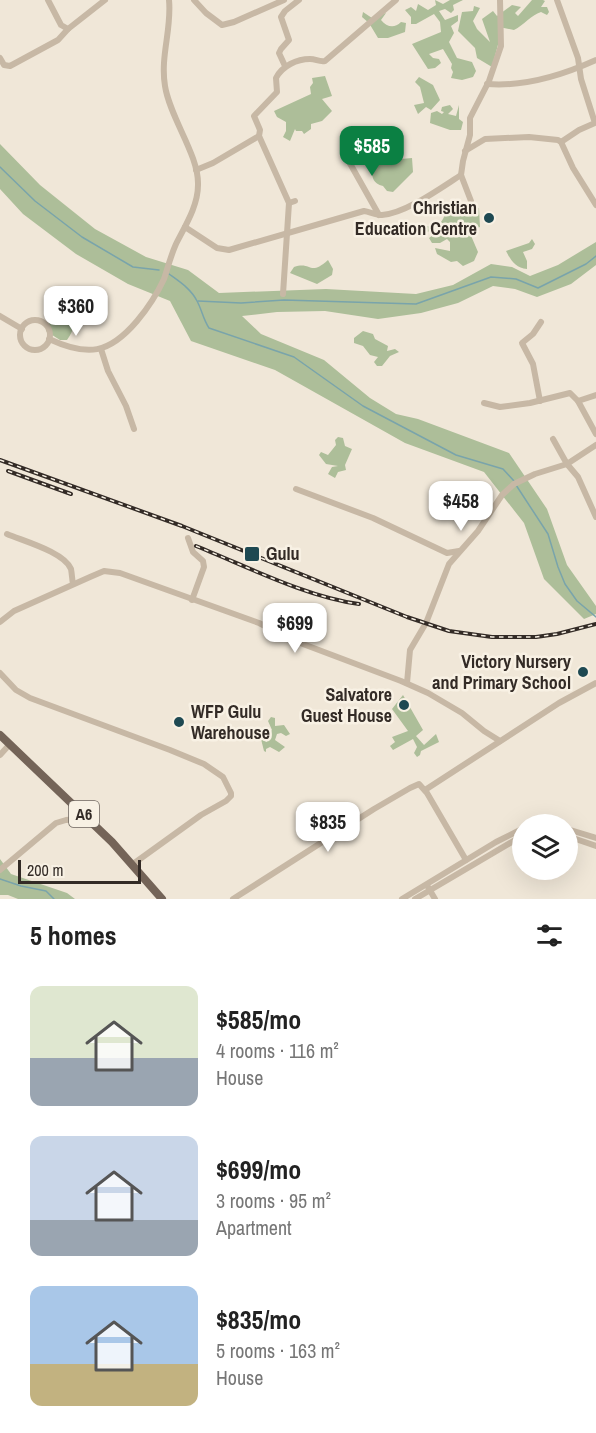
<!DOCTYPE html>
<meta charset="utf-8">
<style>
:root{--surface:#fff;--page:#f6f6f6;--text:#222;--muted:#767676;--accent:#0b8043}
body{margin:0;font-family:"Archivo Narrow",sans-serif;background:var(--page);color:var(--text);height:100vh;display:flex;flex-direction:column;font-size:22px;white-space:nowrap}
*{box-sizing:border-box;margin:0}
p{font-size:20px;color:var(--muted)}
.icon{flex:none;width:33px;height:33px;fill:none;stroke:currentColor;stroke-width:2;stroke-linecap:round;stroke-linejoin:round}
.map{position:relative;height:899px;overflow:hidden}
.side{display:flex;flex-direction:column;background:var(--surface);flex:1}
.side>*{flex:none}
.fabs{position:absolute;left:512px;top:814px;display:grid;gap:12px}
.fabs a{display:grid;place-items:center;width:66px;height:66px;border-radius:50%;background:var(--surface);box-shadow:0 6px 24px #0002;font-size:30px}
.scale{position:absolute;left:18px;bottom:15px;width:123px;box-sizing:border-box;padding-left:6px;border:3px solid #332b26;border-top:0;font-size:16px;line-height:21px;white-space:nowrap;color:#332b26;-webkit-text-stroke:4px #f8f1e4;paint-order:stroke}
.price{position:absolute;translate:-50% -51px;padding:0 14px;border-radius:12px;background:#fff;color:#222;font-size:20px;line-height:39px;filter:drop-shadow(0 2px 3px #0008)}
.price::after{content:'';position:absolute;left:50%;top:36px;width:18px;height:14px;margin-left:-9px;background:inherit;clip-path:polygon(0 0,100% 0,50% 100%)}
.price.selected{background:var(--accent);color:#fff}
ul{padding:0;list-style:none}
li{display:flex;align-items:center;gap:18px;height:150px;padding:0 30px}
li span{display:grid;place-items:center;flex:none;width:168px;height:120px;border-radius:12px;color:#555}
li>.icon{margin-inline-start:auto}
span .icon{width:72px;height:72px;fill:#fffc;stroke-width:1}
li b{font-size:26px}
h2{display:flex;justify-content:space-between;align-items:center;height:72px;padding:0 30px;font-size:26px}
.map>svg:first-child{display:block}
.green{fill:#adbe99}
.lines{fill:none;stroke-linecap:round;stroke-linejoin:round}
.stream{stroke:#79a4ab;stroke-width:1.5}
.minor{stroke:#c7b8a5;stroke-width:6}
.major{stroke:#746458;stroke-width:8}
.rail-casing{stroke:#332b26;stroke-width:4}
.rail{stroke:#f8f1e4;stroke-width:1.5;stroke-dasharray:4.5;stroke-linecap:butt}
.poi-dot{fill:#1e4952;stroke:#f8f1e4;stroke-width:2}
.labels{text-anchor:middle;stroke-width:5;stroke-linejoin:round;paint-order:stroke}
.shield{fill:#f8f1e4;stroke:#6e665f;stroke-width:1.5}
.shield-label{font-size:16px;font-weight:bold;fill:#332b26}
.poi-label{font-size:18px;font-weight:bold;fill:#332b26;stroke:#f8f1e4;text-anchor:end}
</style>
<div class="map">
<svg width="596" height="899" viewBox="0 0 596 899">
<rect width="100%" height="100%" fill="#f0e7d8"/>
<g class="green">
<path d="M435,0L443,4L450,0H463L453,5L454,10L451,13L445,9L439,11L445,20L458,15V21L451,26L454,33L449,42L457,58L472,62L476,71L473,77L462,80L451,78L453,72L451,68L452,64L443,49L429,54L433,58L439,59L441,63L435,68L428,69L412,44L441,32L440,22L434,14L416,24H411V17L405,10L411,7L416,11L418,4L428,10L436,5Z"/>
<path d="M532,0H543L545,1L541,7H547L549,12L547,15L541,12C531,15 524,25 514,30L499,27V41L492,67L477,58L475,48L458,31L462,12L473,11L474,6L480,8L473,21L477,29L490,42L482,19L493,11L497,16L512,5L521,7L515,13L518,16Z"/>
<path d="M363,12L372,18L386,13L381,20C387,27 394,29 401,22L406,23L405,32L388,38H378L369,23L362,17Z"/>
<path d="M325,76L332,96L322,99L332,111L322,121L311,124V129L304,134L302,131H296L295,129L290,141L283,137L286,131V122L277,117L274,111L311,94L310,87L313,83L312,78Z"/>
<path d="M419,77L433,85L440,100L431,110L426,107L418,114L414,105L424,103L420,87L415,82Z"/>
<path d="M450,105L453,109L448,114L456,116L459,105V119L463,122L461,130H450L430,123L431,113L437,111L442,114L444,112L441,111L442,107Z"/>
<path d="M0,144L40,185L95,229L146,257L188,270L219,293L326,289L416,294L453,285L491,264L512,267L530,276L558,265L596,242V265L571,284L537,297L515,289L493,286L458,303L421,313L378,319L325,311L277,312L242,316L261,334L324,360L370,398L396,414L418,419L509,453L547,509L567,565L596,606V614L584,619L544,579L524,523L484,472L405,443L275,370L191,341L170,301L128,284L76,254L23,214L0,189Z"/>
<path d="M412,158L413,172L393,192L387,191L383,186C373,184 372,177 371,168L379,161Z"/>
<path d="M467,203L479,208L480,227L469,231L478,252L474,261L463,266L457,261L451,262L437,254L435,248L450,251V242L447,239L440,243H432L429,238L433,235L430,231L427,232V226C435,229 444,222 445,213L457,212Z"/>
<path d="M532,239L535,244L532,249L523,252L527,261V269C516,268 511,261 506,251L529,243Z"/>
<path d="M328,260L333,269L332,275L317,284L290,273L294,267C312,261 309,277 328,260Z"/>
<path d="M66,288L74,298L80,312C74,322 74,331 67,340H60L46,331L53,312L61,310L67,304L62,297Z"/>
<path d="M363,331L373,334L375,339L388,346L387,351L395,349L399,352L390,356L382,366H377L374,362L378,357L370,355L363,346L354,343V338Z"/>
<path d="M338,437L343,438L345,446L352,449L345,465L346,470L338,472L335,478L328,474L332,467L338,466L326,464L319,455L321,452L328,455L336,445L335,440Z"/>
<path d="M403,695L423,730L416,736L424,745L436,734L439,742L421,751L420,755L417,757L414,753L417,747L413,739L393,750L390,746L395,742L392,737L408,731L392,709Z"/>
<path d="M271,717L275,718V726L284,725L290,734L286,736L281,733L277,734L275,740L285,747L279,752L270,747L266,749V752L264,751L261,739L267,742L266,735L272,730L268,721Z"/>
<path d="M0,859L11,874L67,893L75,899H18L8,895H0Z"/>
</g>
<g class="lines">
<g class="stream">
<path d="M0,167L35,201L82,237L133,267L159,270"/>
<path d="M169,274C180,282 191,289 197,301C202,310 203,319 209,328L294,357L363,406L456,455L503,469L514,481"/>
<path d="M198,301L241,303L284,300L416,304L491,277L516,279L538,288L586,264L596,256"/>
<path d="M516,485L548,534L558,567L565,584L577,601L596,617"/>
<path d="M0,879L21,886L46,891L54,899"/>
</g>
<g class="minor">
<path d="M48,0L61,25L68,29L105,0"/>
<path d="M194,0L206,13L222,25L234,22L284,0"/>
<path d="M557,0L578,58L581,79L595,123L579,130L561,142"/>
<path d="M0,58L4,65L10,66L58,40L68,29"/>
<path d="M285,66L279,53L281,49L289,40L281,17L285,11L299,0"/>
<path d="M487,84C524,87 563,75 596,60"/>
<path d="M343,151L379,215"/>
<path d="M465,151L485,139L529,137L558,140L561,142L573,168L596,205"/>
<path d="M196,170L213,163L259,136"/>
<path d="M295,201L289,203L259,136L260,130L254,116L277,92L276,78C282,66 297,59 310,59C316,59 319,62 325,61L396,0"/>
<path d="M471,201L461,175L463,161L470,135V118L489,81L501,46L500,0"/>
<path d="M185,227L217,248L229,250L364,211C370,212 376,215 382,215C405,214 442,187 461,175"/>
<path d="M283,294L289,203"/>
<path d="M0,316L22,329"/>
<circle cx="35" cy="335" r="15"/>
<path d="M49,339C88,357 109,354 137,321C148,308 157,294 164,279C168,267 171,255 176,244C185,226 198,206 198,185C199,155 170,118 165,86C160,56 172,29 169,0"/>
<path d="M101,349L108,371L126,406L134,429"/>
<path d="M540,401L533,364L522,343L533,334L541,322"/>
<path d="M578,401L596,395"/>
<path d="M484,403L500,407L530,403L570,393L578,401L596,434"/>
<path d="M553,439L567,464L578,477L596,517"/>
<path d="M296,489L373,518L447,553L459,551"/>
<path d="M7,534C23,541 64,552 71,569C72,574 72,579 73,584"/>
<path d="M188,538L193,552L203,561L204,567L192,600"/>
<path d="M0,622L14,611L90,577L104,571L120,573L259,623L295,641L401,681L428,693L462,713L484,731L500,741"/>
<path d="M0,673L16,690L30,698L170,750L204,764L223,777L231,793V796L226,801L201,815L133,864"/>
<path d="M407,683L410,650L426,623L449,564L478,531L502,495L514,484L535,474L567,464L596,445"/>
<path d="M0,755L10,744"/>
<path d="M425,790L559,703L596,683"/>
<path d="M545,825H546"/>
<path d="M567,829L596,838"/>
<path d="M567,836L596,846"/>
<path d="M0,870L56,823L66,820L88,818"/>
<path d="M428,887L435,899"/>
<path d="M233,899L374,809L410,788L419,784L427,793L466,860"/>
<path d="M402,899L496,842L522,829"/>
<path d="M415,899L522,836"/>
</g>
<path class="major" d="M0,735L112,842L162,899"/>
<g class="rail-casing">
<g id="rail">
<path d="M0,460L182,526L407,617L449,631L492,637H536L557,634L596,624"/>
<path d="M8,471L71,494"/>
<path d="M196,546C246,566 306,597 359,604"/>
</g>
</g>
<use href="#rail" class="rail"/>
</g>
<g class="poi-dot">
<circle cx="489" cy="218" r="6"/>
<rect x="244" y="546" width="16" height="16" rx="3"/>
<circle cx="583" cy="672" r="6"/>
<circle cx="404" cy="705" r="6"/>
<circle cx="179" cy="722" r="6"/>
</g>
<g class="labels">
<rect class="shield" x="69" y="801" width="30" height="26" rx="4.5"/>
<g class="shield-label">
<text x="84" y="820">A6</text>
</g>
<g class="poi-label">
<text x="477" y="214">Christian<tspan x="477" dy="21">Education Centre</tspan></text>
<text x="266" y="560" text-anchor="start">Gulu</text>
<text x="571" y="668">Victory Nursery<tspan x="571" dy="21">and Primary School</tspan></text>
<text x="392" y="701">Salvatore<tspan x="392" dy="21">Guest House</tspan></text>
<text x="191" y="718" text-anchor="start">WFP Gulu<tspan x="191" dy="21">Warehouse</tspan></text>
</g>
</g>
</svg>
<div class="fabs">
<a><svg class="icon" aria-label="layers" viewBox="0 0 24 24"><path d="M12 4l9 5-9 5-9-5zM3 14l9 5 9-5"/></svg></a>
</div>
<div class="scale">200 m</div>
<b class="price selected" style="left:372px;top:177px">$585</b>
<b class="price" style="left:76px;top:337px">$360</b>
<b class="price" style="left:461px;top:532px">$458</b>
<b class="price" style="left:295px;top:654px">$699</b>
<b class="price" style="left:328px;top:853px">$835</b>
</div>
<section class="side">
<h2>5 homes<svg class="icon" aria-label="filters" viewBox="0 0 24 24"><path d="M4 7h16M4 17h16"/><circle cx="9" cy="7" r="2"/><circle cx="15" cy="17" r="2"/></svg></h2>
<ul>
<li><span style="background:linear-gradient(#dfe7d0 60%,#9aa5b1 0)"><svg class="icon" aria-label="home" viewBox="0 0 24 24"><path d="M3 11l9-7 9 7M6 9v11h12V9"/></svg></span><div><b>$585/mo</b><p>4 rooms · 116 m²</p><p>House</p></div></li>
<li><span style="background:linear-gradient(#c9d6e8 70%,#9aa5b1 0)"><svg class="icon" aria-label="home" viewBox="0 0 24 24"><path d="M3 11l9-7 9 7M6 9v11h12V9"/></svg></span><div><b>$699/mo</b><p>3 rooms · 95 m²</p><p>Apartment</p></div></li>
<li><span style="background:linear-gradient(#a9c7e8 65%,#c2b280 0)"><svg class="icon" aria-label="home" viewBox="0 0 24 24"><path d="M3 11l9-7 9 7M6 9v11h12V9"/></svg></span><div><b>$835/mo</b><p>5 rooms · 163 m²</p><p>House</p></div></li>
</ul>
</section>
